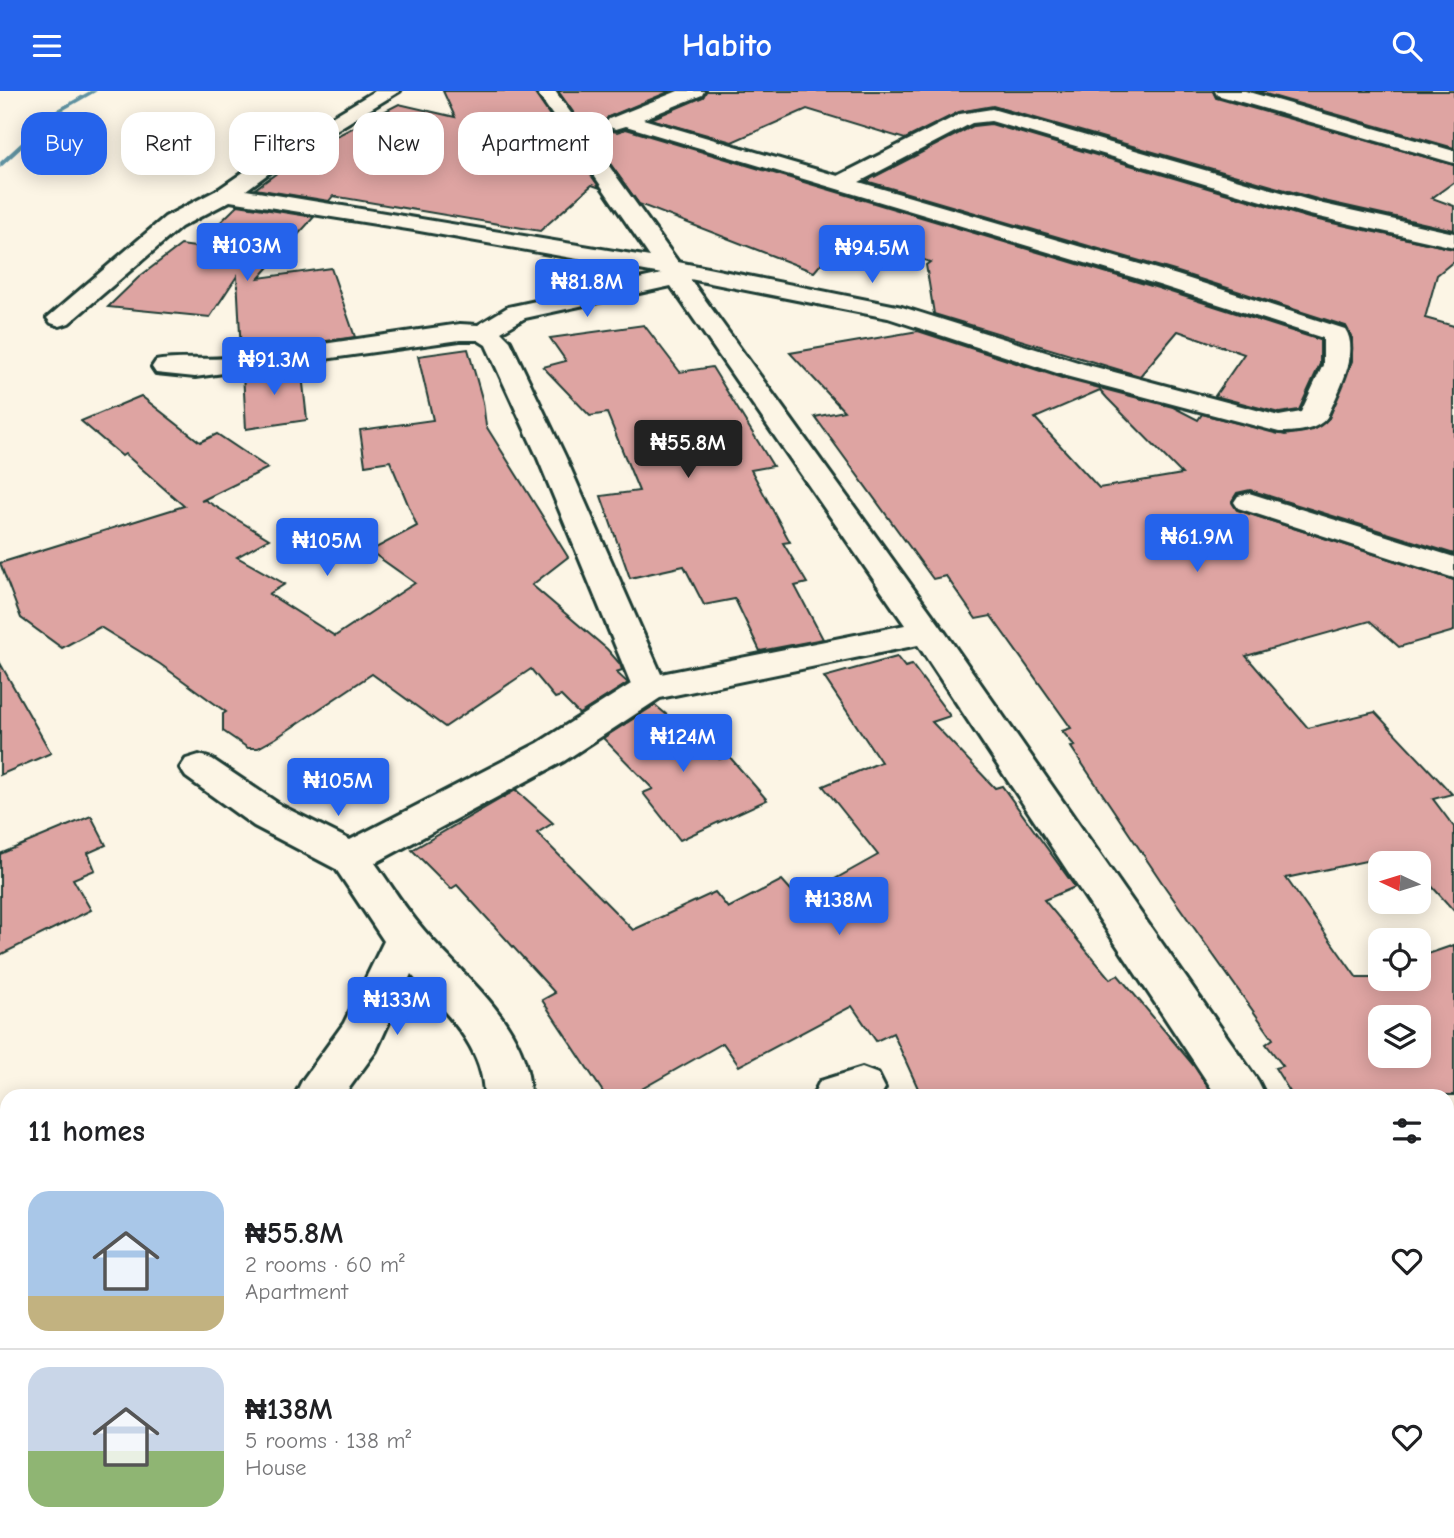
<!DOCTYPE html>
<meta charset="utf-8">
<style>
:root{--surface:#fff;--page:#f2f2f2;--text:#202124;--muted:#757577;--line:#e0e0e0;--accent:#2563eb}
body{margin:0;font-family:"Comic Neue",sans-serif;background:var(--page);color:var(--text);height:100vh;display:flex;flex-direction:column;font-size:26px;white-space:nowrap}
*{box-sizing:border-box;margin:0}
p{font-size:23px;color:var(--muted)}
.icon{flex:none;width:38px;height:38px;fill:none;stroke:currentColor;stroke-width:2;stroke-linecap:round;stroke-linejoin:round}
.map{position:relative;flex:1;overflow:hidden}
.sheet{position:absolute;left:0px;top:998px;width:1454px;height:450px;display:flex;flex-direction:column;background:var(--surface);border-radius:21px 21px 0 0;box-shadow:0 4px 18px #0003}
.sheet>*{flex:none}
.banner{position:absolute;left:21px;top:21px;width:700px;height:63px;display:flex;gap:14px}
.needle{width:46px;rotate:274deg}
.buttons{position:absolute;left:1368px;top:760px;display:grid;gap:14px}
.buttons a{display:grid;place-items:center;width:63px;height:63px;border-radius:14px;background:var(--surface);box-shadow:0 4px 18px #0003;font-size:35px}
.price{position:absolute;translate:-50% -60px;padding:0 16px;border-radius:7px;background:var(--accent);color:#fff;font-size:23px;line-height:46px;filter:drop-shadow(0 2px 4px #0008)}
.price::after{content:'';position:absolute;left:50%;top:42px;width:21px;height:16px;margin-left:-10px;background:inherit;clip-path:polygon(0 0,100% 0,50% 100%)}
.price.active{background:#222;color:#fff}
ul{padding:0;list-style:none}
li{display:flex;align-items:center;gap:21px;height:175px;padding:0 28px}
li+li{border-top:2px solid var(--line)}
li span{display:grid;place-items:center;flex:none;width:196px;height:140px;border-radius:21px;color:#555}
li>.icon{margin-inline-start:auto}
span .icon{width:84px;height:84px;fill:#fffc;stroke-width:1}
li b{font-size:30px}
h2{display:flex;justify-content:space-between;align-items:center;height:84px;padding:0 28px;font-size:30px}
.pill{padding:0 24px;border-radius:21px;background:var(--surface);box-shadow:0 4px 18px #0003;font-size:24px;line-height:63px}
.pill.active{background:var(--accent);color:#fff}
header{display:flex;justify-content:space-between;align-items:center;height:91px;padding:0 28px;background:var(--accent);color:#fff;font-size:32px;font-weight:700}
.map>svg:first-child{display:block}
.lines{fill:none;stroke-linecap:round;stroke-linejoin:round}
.stream{fill:#5f92a1;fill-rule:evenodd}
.building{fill:#dea4a2;stroke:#1f3d34;stroke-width:2;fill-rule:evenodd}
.street-casing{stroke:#1f3d34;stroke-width:6}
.street{fill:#fcf5e5;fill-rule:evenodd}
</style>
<header><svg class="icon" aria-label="menu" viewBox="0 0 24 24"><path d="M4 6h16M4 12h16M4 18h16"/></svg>Habito<svg class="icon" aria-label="search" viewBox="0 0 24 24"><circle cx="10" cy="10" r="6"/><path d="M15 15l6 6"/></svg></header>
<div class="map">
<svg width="1454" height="1447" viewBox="0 0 1454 1447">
<rect width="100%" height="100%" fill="#fcf5e5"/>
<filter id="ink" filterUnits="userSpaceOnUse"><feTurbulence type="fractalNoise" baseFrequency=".0143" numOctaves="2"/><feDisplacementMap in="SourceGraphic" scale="14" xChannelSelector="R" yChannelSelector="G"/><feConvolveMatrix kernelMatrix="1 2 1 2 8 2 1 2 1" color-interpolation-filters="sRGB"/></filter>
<g filter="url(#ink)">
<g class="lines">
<path class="stream" d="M90,0H97L62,20L0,77V71L58,18Z"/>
</g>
<g class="building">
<path d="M443,0H533L600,97L592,94L540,140L333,105L329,110L255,98L307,60L399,13L455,26Z"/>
<path d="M558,0H671L608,26L604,34L608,39L617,41L626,38L1158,197L1320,249V273L1299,319L1279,322L1215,305L1244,263L1178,240L1140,285L934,223L926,174L930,171L847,143L814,181L639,113Z"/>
<path d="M706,0H1213L1216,7L1454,74V91L1432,107L1454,115V139L1324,110L993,15L959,21L905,48L807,18L732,51L651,28L703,6Z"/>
<path d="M1255,0H1454V57Z"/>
<path d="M991,33L1309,127L1454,158V170L1437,184L1425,227L1454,235V463L1250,399L1237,402L1232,410L1237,419L1454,489V540L1399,556L1370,530L1246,565L1308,637L1375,621L1452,703L1433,708L1454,736V820L1419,781V772H1411L1403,762L1286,787L1357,887H1419V866L1454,854V1004H1292L1275,977L1283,975L1266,953L1273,948L1165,796L1071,656L1075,655L1062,640L1071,637L991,525L976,528L946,485L933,488L815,326L844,320L790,262L918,240L1065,288L1173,316L1198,329L1202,323L1285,344L1313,339L1329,327L1352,270V247L1346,235L1178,181L866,90L973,35ZM1100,299L1107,307L1182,383L1099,397L1035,327ZM1381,926H1419V964H1381Z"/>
<path d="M238,114L314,126L259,187L331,177L355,246L241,262L237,185L210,226L108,216L139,186L181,154L195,156Z"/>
<path d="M644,234L680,281L712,276L773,375L751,379L790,451L783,452L807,492L795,495L823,548L760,560L735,508L704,514L684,475L630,487L601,405L639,400L607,322L590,325L543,276L566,270L550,247Z"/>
<path d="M468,258L483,311L486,335L568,466L532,494L607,558L620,573L622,579L616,581L628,592L579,623L561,605L555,607L531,578L445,636L372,583L276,647L258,657H248L223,640V623L226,621L160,573L100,536L62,557L21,527L0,472L184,415L125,363L122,365L81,330L141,305L200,351L217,343L268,377L201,410L205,409L269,448L237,466L285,493L269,503L335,545L415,492L370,460L417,435L390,370L365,374L360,339L433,329L418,265Z"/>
<path d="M301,274L307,329L246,338L243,282Z"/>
<path d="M897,566L905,576L912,574L950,625L932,631L995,697L1002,695L1075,796L1044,809L1110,888L1118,884L1194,975L1213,1004H921L893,942L876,950L852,915L739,975L723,952L631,1004H605L542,909L555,902L457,794L451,798L412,759L516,699L553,732L537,742L633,839L715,801L728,817L782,789L799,808L878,764L823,695L881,671L824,586Z"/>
<path d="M0,572L51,662L0,684Z"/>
<path d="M655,614L720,668L728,664L767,709L680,749L643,702L653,698L603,647Z"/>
<path d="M91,725L106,754L88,762L95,779L73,788L91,819L0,864V763Z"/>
</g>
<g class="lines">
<g class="street-casing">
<g id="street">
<path d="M375,0H400L284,71L246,99L650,166L536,0H555L678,171L902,216L1084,273L1279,325L1301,321L1323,274V247L1159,194L626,35L616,38L609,36L606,32L609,28L678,0H704L702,4L643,28L838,85L960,23L992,18L1323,113L1454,142V156L1310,124L991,30L972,32L859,91L1177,184L1345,238C1361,261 1337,303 1327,326C1317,340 1295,341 1279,341L1066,285L888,227L690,188L939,533L1258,990L1265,1004H1216L918,554L660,607L564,670L375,772C390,793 405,817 422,837C464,887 529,933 530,1004H484C483,953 443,920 411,883L376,960L344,1004H295L302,990L344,932L384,850L336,778L254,735L186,686L180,677L186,668L199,664L212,668L282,715L350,749L538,652L631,593L537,365L486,254L478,249H460L195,286L156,282L152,276L156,270C174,266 206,269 227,267L460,233L478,234L508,216L662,183L414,139L230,110L181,136L69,232L60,235L51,232L47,227L165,126L219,98L270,63ZM671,195L905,534L661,583L565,365L510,250L501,241L525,227Z"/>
<path d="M1215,0H1245L1454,60V72L1217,4Z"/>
<path d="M1249,402L1454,466V487L1238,417L1234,411L1238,405Z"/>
<path d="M862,977L878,983L885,997L881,1004H813L820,990Z"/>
<path d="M1454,1104V1152L1447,1155V1107Z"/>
<path d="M7,1224V1276L0,1278V1226Z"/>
<path d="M1447,1274L1454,1277V1338L1447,1335Z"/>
</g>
</g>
<use href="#street" class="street"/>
</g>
</g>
</svg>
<div class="buttons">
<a><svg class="needle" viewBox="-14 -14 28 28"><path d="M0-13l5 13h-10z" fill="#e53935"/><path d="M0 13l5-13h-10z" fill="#757577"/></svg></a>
<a><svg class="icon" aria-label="locate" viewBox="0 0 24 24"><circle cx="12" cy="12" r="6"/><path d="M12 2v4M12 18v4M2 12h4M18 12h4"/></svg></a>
<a><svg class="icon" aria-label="layers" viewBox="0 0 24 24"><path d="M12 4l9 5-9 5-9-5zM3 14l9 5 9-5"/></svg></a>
</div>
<b class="price" style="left:247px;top:192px">₦103M</b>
<b class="price" style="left:872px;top:194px">₦94.5M</b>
<b class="price" style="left:587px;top:228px">₦81.8M</b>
<b class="price" style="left:274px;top:306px">₦91.3M</b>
<b class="price active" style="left:688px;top:389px">₦55.8M</b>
<b class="price" style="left:1197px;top:483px">₦61.9M</b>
<b class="price" style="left:327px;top:487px">₦105M</b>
<b class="price" style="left:683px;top:683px">₦124M</b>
<b class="price" style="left:338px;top:727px">₦105M</b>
<b class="price" style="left:839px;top:846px">₦138M</b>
<b class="price" style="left:397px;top:946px">₦133M</b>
<div class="banner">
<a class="pill active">Buy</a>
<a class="pill">Rent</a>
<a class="pill">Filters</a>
<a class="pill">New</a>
<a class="pill">Apartment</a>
</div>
<section class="sheet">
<h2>11 homes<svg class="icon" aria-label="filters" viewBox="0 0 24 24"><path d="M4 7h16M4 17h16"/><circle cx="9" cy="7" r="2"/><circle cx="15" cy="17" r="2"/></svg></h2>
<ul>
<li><span style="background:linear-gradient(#a9c7e8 75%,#c2b280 0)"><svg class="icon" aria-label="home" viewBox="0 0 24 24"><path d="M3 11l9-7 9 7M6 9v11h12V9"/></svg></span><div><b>₦55.8M</b><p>2 rooms · 60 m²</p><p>Apartment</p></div><svg class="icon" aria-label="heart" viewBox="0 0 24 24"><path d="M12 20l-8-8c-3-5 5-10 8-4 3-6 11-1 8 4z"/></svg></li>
<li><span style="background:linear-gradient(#c9d6e8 60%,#8fb573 0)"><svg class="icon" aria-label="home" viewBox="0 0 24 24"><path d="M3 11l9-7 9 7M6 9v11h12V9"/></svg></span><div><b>₦138M</b><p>5 rooms · 138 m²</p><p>House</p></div><svg class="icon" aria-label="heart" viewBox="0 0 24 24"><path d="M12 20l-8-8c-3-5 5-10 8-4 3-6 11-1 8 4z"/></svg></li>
</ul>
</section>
</div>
